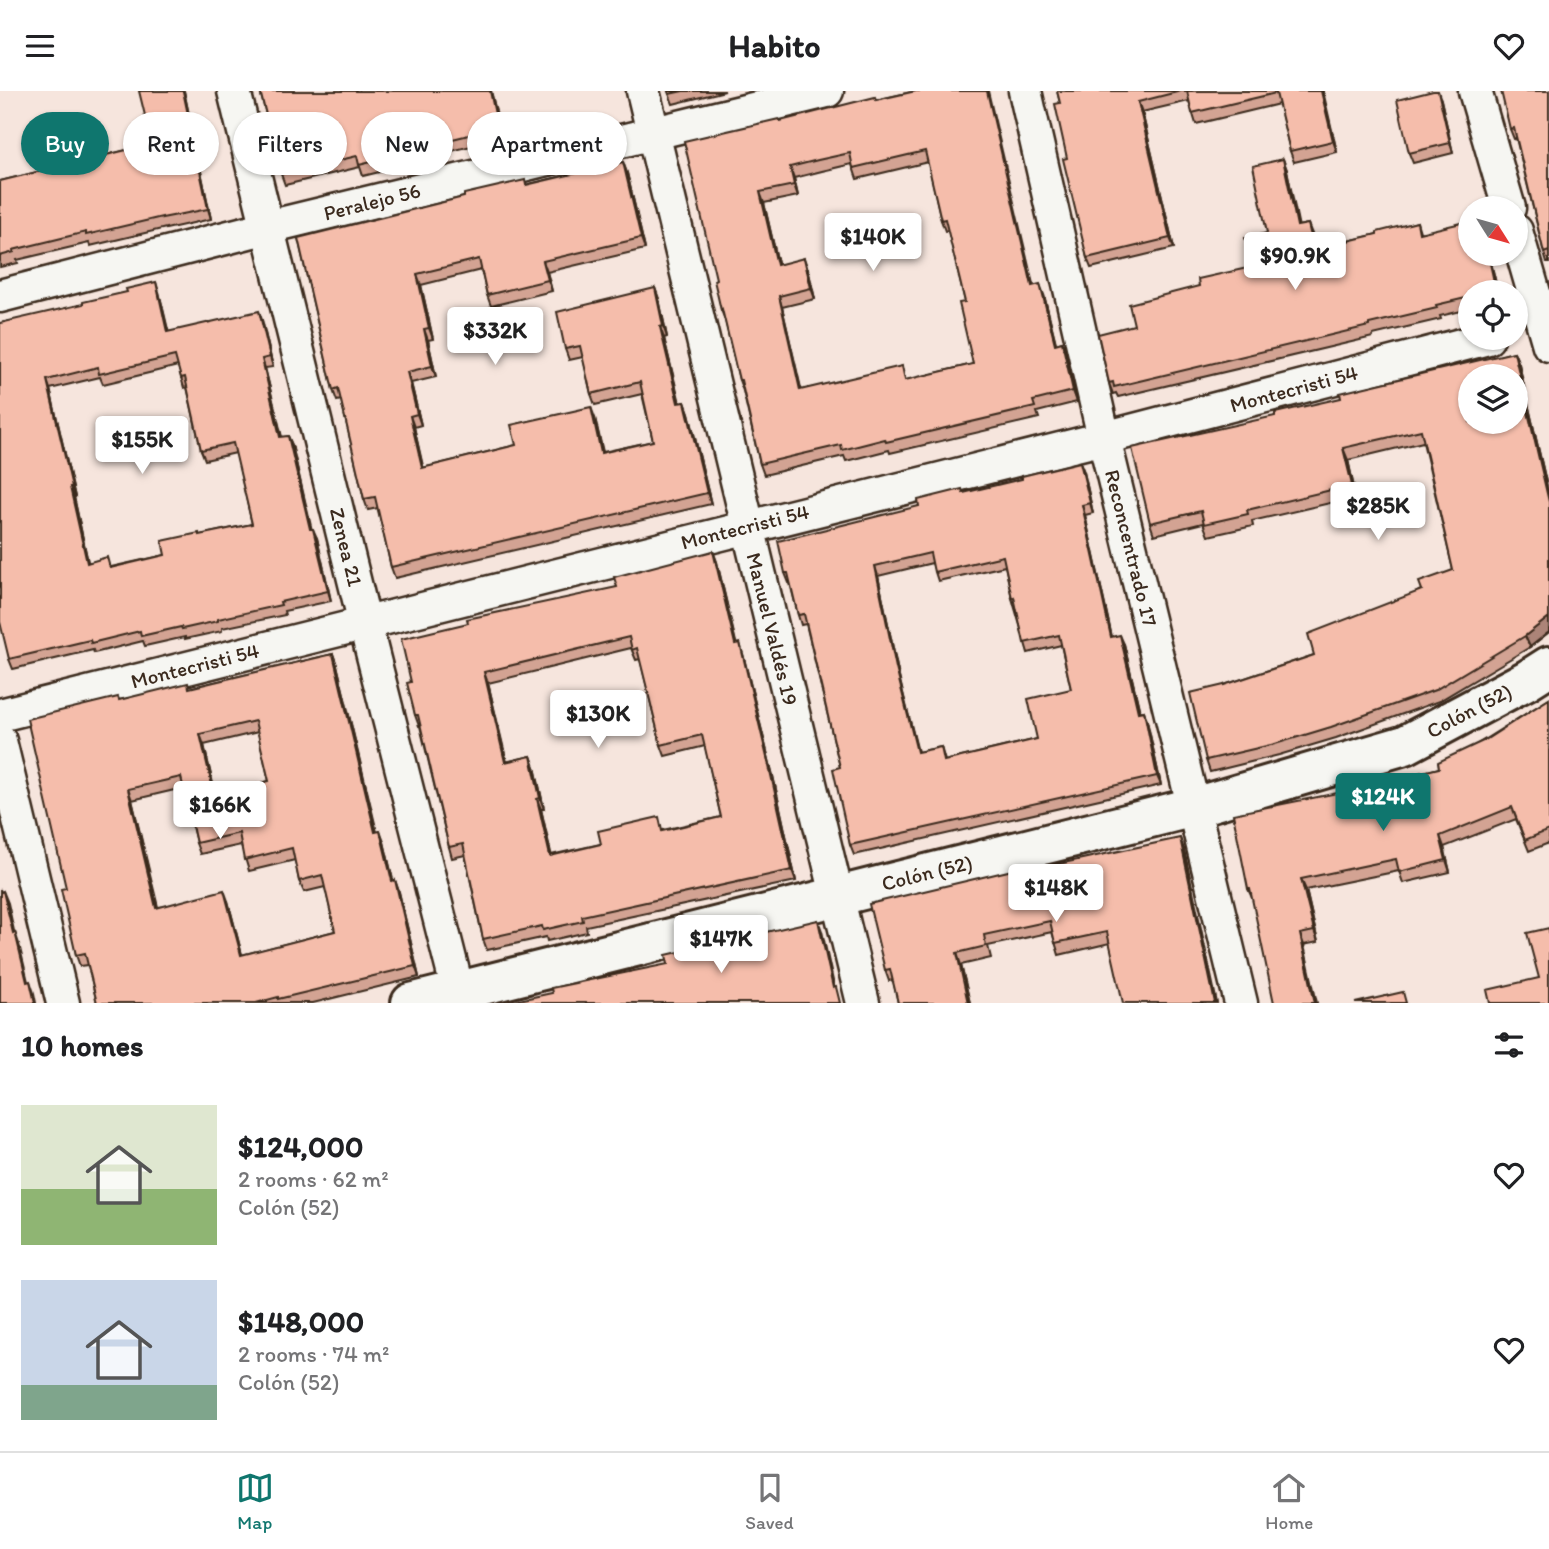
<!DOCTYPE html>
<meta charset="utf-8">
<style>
:root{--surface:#fff;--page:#f2f2f2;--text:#202124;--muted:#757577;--line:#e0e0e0;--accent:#0f766e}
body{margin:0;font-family:Itim,sans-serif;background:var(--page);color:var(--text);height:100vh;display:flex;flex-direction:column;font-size:26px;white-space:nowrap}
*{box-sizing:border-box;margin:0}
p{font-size:23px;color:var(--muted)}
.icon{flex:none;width:38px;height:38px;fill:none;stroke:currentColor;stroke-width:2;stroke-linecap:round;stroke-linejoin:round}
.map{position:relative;height:912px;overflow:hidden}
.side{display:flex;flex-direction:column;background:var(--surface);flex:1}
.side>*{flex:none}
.guide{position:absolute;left:21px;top:21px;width:700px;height:63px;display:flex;gap:14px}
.needle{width:46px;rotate:127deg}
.tools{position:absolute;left:1458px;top:105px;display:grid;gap:14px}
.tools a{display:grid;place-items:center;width:70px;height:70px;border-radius:50%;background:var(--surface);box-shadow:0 2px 5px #0004;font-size:35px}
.price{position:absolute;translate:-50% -60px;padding:0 16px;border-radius:7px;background:#fff;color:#222;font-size:23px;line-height:46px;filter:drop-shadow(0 2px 4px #0008)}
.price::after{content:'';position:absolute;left:50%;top:42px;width:21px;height:16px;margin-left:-10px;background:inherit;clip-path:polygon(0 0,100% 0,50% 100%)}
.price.on{background:var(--accent);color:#fff}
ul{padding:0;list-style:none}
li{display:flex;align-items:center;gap:21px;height:175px;padding:0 21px}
li span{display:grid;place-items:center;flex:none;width:196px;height:140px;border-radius:0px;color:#555}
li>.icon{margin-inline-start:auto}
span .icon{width:84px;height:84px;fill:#fffc;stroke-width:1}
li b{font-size:30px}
h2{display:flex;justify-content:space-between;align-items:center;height:84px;padding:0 21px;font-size:30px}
.pill{padding:0 24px;border-radius:32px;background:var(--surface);box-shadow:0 2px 5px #0004;font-size:24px;line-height:63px}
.pill.on{background:var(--accent);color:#fff}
header{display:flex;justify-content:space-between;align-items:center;height:91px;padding:0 21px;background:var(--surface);font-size:32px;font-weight:800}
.tab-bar{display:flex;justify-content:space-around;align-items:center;height:98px;border-top:2px solid var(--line);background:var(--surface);font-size:19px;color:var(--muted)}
.tab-bar a{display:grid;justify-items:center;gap:4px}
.tab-bar .on{color:var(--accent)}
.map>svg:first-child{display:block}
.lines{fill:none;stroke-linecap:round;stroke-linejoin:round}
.minor-casing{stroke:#3b2a1e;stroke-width:37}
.secondary-casing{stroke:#3b2a1e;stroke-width:44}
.minor{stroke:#f6f6f2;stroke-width:32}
.secondary{stroke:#f6f6f2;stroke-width:38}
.wall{fill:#d3a393;stroke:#3b2a1e;stroke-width:2;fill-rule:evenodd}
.shaded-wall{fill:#ac8478;stroke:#3b2a1e;stroke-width:2}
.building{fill:#f5bdab;stroke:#3b2a1e;stroke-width:2;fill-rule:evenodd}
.labels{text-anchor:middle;stroke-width:7;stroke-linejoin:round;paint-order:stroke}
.street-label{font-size:21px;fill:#3b2a1e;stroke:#f6f6f2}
</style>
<header><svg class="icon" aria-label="menu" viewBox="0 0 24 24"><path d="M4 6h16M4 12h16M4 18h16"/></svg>Habito<svg class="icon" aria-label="heart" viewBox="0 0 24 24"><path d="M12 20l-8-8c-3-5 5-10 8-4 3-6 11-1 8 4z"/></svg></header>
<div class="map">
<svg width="1549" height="912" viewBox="0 0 1549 912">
<rect width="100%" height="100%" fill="#f6e5dd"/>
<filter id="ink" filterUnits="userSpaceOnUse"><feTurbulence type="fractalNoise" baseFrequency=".0143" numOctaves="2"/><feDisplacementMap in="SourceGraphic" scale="14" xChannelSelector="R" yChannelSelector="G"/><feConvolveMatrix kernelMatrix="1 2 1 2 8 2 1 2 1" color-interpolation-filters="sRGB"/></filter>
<g filter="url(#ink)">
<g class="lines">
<g class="minor-casing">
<g id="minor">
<path d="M234,0L365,533L461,912"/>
<path d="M643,0L863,912"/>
<path d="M1025,0L1104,347L1241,912"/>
<path d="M1475,0L1509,117"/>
<path d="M1516,140L1549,254"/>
<path d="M0,205L268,136L827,0"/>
<path d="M0,624L1104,347L1488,247"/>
<path d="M0,650L63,912"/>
</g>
</g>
<g class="secondary-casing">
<path id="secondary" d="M411,912L1194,716L1405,654L1527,589L1549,575"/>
</g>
<use href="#minor" class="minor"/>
<use href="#secondary" class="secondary"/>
</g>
<g class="wall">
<path d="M184,0L211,128L166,138V137L90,155L89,152L17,169L18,172L0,176V90L147,54L149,41Z"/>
<path d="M260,0H491L502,47L444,62L445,65L363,85L360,76L285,94L281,83Z"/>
<path d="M668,0H725L673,13Z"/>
<path d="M916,0L1033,195L1044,204L1056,253L1062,251L1066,262L1077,311L1037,321L1039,327L890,362L889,359L846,370L844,365L764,384L760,373L743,300L739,289L725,229L721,219L716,188L780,30ZM928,71L941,129L945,140L948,139L965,211L973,273L907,289L801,299L782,216L815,208L808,178L778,173L764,112L798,105L794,87L822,80L852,73L857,88Z"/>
<path d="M1057,0H1325H1323L1337,61L1294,71L1290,60L1279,13L1196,33L1189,10L1142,21L1174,157L1091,177L1087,167L1067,67L1060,12Z"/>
<path d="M1549,0V172H1547L1544,162L1516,47L1514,48L1510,38Z"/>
<path d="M1441,9L1453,62L1413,72L1409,62Z"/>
<path d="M1283,68L1287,79L1298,135L1308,133L1315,158L1377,143L1417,131L1420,141L1489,163L1498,201H1470V218L1440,225L1441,228L1373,244V246L1118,306L1116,302L1113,303L1109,292L1134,234L1199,195L1252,176L1267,142Z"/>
<path d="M623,71L627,82L645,158L547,181L552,200L491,215L487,204L481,179L421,194L433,248L428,249L436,286L411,292L421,334L414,336L423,377L516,354L595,327L603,361L653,350L642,303L595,314L591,303L583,266L569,269L565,258L655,197L659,208L667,246L664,247L680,312L685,311L689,322L711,413L395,487L391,476L378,417L368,419L364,408L341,309L337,310L333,299L298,147Z"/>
<path d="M159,201L168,241L262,229L273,276L265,277L282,346L288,345L292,354L311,438L317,447L331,510L284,520L285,524L222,537V540L185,548V546L145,555L143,550L94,562L93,559L13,578L9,568L0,232ZM178,275L184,297L187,296L201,359L205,369L236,362L252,433L200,444L165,464L111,476L88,471L74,406H75L50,298L100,286L103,293Z"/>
<path d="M1514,261L1519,273L1549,404V541L1530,556L1439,610L1336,647L1279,664L1210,681L1206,669L1224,594L1314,564L1453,479L1423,351L1348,369L1356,406L1252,430L1253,435L1208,445L1203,432L1154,444L1150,432L1275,325Z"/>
<path d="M1080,371L1084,381L1093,422L1085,424L1112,546L1124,553L1140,621L1144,620L1147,630L1161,694L854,764L850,754L840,676L806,533L801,534L798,524L790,492H789L785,482L919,415L964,402L1022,388ZM932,472L938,490L1005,475L1012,507L1028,562L1061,554L1071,598L1037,648L945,670L941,656L918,661L899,586L878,485Z"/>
<path d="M713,460L717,471L736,553L743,563L773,685L796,790L586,835L587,841L547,850L546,846L487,859L483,848L465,764L452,767L449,756L420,635H419L415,624L411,591L617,496ZM631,557L636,569L640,568L661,654L665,665L705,655L721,726L551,764L541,718H544L535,676L531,665L507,671L488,592Z"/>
<path d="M333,563L337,574L377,741L384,751L393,790L395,789L399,801L419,886L313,912H97L88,874L80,875L76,864L66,797L119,609L189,597ZM258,641L269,690L215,703L204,654ZM183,697L196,752L200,763L241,754L249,780L295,769L299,790L304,801L325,796L335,840L242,864L228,810L158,816L132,709Z"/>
<path d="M1549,608V752L1529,760L1516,728L1444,756L1450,781L1403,792L1399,780L1306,799L1318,851L1304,854L1252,807L1248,798L1377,694L1439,677Z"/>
<path d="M1184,758L1110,852L1059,864L1052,841L988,855L991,867L961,874L970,912H898L893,889L889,890L885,879L1026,780Z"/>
</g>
<g class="shaded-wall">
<path d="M183,0H184L211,128L208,118Z"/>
<path d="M490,0H491L502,47L498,37Z"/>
<path d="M987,0H988L1036,206L1032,195Z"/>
<path d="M1321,0H1322L1337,61L1333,50Z"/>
<path d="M1438,0L1441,9L1453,62L1450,52Z"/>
<path d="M1138,11L1142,21L1174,157L1170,147Z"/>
<path d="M1283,68L1287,79L1301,146L1297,135Z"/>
<path d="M623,71L627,82L645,158L641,147Z"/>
<path d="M790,76L794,87L798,105L794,94Z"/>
<path d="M760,101L764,112L781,185L777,174Z"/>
<path d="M1308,133L1312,143L1318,169L1314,158Z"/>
<path d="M1488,163H1489L1498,201H1497Z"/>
<path d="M804,167L808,178L815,208L811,197Z"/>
<path d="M543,170L547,181L552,200L548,189Z"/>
<path d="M417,183L421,194L433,248L429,237Z"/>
<path d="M156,191L159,201L171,251L167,241Z"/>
<path d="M1040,193L1044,204L1059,264L1055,253Z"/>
<path d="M655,197L659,208L667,246L663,235Z"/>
<path d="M779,205L782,216L804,310L800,299Z"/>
<path d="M259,220L262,229L273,276L270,266Z"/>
<path d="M660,236L664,247L682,323L678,312Z"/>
<path d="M424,238L428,249L436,286L432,275Z"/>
<path d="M1062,251L1066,262L1077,311L1073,300Z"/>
<path d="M1514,261L1519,273L1549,404V411Z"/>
<path d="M262,268L265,277L284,356L280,346Z"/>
<path d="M407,281L411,292L421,334L417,323Z"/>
<path d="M47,289L50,298L75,406L72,396Z"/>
<path d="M685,311L689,322L711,413L707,402Z"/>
<path d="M591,316L595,327L605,373L601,362Z"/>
<path d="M410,325L414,336L426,388L422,377Z"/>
<path d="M288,345L292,354L314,448L310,438Z"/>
<path d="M1343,357L1348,369L1356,406L1352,394Z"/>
<path d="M1080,371L1084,381L1093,422L1090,412Z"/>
<path d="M70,396L74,406L90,481L87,472Z"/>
<path d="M1082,414L1085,424L1114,556L1111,546Z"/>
<path d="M313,438L317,447L331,510L328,500Z"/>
<path d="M713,460L717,471L739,564L735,553Z"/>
<path d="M875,475L878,485L899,586L920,671L917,661L896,577Z"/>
<path d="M1549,526V541L1530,556L1525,545Z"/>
<path d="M1120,544L1124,553L1142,631L1138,621Z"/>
<path d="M740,552L743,563L773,685L796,790L792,779Z"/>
<path d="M333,563L337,574L379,752L375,741Z"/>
<path d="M484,581L488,592L509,682L505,671Z"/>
<path d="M1144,620L1147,630L1161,694L1157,685Z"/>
<path d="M200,643L204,654L218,714L214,703Z"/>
<path d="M531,665L535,676L544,718L540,707Z"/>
<path d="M128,698L132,709L160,828L156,817Z"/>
<path d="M537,708L541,718L554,775L550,765Z"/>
<path d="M380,740L384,751L396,801L392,790Z"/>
<path d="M1440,745L1444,756L1450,781L1446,769Z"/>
<path d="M1180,747L1184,758L1217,912H1215Z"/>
<path d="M1301,788L1306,799L1318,851L1314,840Z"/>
<path d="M395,789L399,801L419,886L415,875Z"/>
<path d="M224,799L228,810L245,875L241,864Z"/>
<path d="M3,800L8,812L17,854L13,842Z"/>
<path d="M818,829L822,840L837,908L833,897Z"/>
<path d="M15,841L19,853L31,903L27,891Z"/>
<path d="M1300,843L1304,854L1317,912H1315Z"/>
<path d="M957,862L961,874L970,912H968Z"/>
<path d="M30,890L34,902L36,912H35Z"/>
</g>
<g class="building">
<path d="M139,0H183L208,118L162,127V126L86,144V141L13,159L14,161L0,165V90L147,54L144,42L149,41Z"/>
<path d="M260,0H490L498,37L440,51L441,54L359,74L357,65L281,83Z"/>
<path d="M668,0H683L669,3Z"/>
<path d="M916,0H987L1032,195L1040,193L1055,253L1062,251L1073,300L1033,310L1035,316L886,351L885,348L842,359L841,354L760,373L741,289H739L722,218L721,219L714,189L716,188L684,50L779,28L780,30L875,6L876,9ZM925,60L941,129L945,128L965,211L959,212L973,273L905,289L902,275L800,299L779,205L811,197L804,167L777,174L760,101L794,94L790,76L818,69L850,62L853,77Z"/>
<path d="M1057,0H1181L1138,11L1170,147L1087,167L1063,68L1067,67L1055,13L1060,12Z"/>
<path d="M1187,0H1321L1333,50L1290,60L1276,2L1192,22Z"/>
<path d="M1433,0H1438L1450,52L1409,62L1397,9Z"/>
<path d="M1501,0H1549V160L1544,162L1514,37L1510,38Z"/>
<path d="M1283,68L1297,135L1308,133L1314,158L1377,143V141L1417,131L1419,142L1470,130V163H1488L1496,200L1491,201H1470V206L1436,214L1437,217L1369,233V235L1114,296L1113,291L1109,292L1098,243L1134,234L1129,213L1199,195L1198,188L1252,176L1245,147L1267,142L1253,75Z"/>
<path d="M623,71L641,147L543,170L548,189L487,204L479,168L417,183L429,237L424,238L432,275L407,281L417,323L410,325L422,377L516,354L511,334L591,316L601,362L653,350L640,291L591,303L580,255L565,258L557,221L655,197L663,235L660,236L678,312L685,311L707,402L391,476L375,406L364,408L338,297L333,299L298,147L464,106V103L525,89L526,94Z"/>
<path d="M156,191L167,241L259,220L270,266L262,268L280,346L288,345L310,438H313L328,500L280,511L281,514L218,528V530L182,538L181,536L141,545L140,540L91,552L90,549L9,568L0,531V232L83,213V211L127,201L126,198ZM175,265L181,287L185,286L201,359L233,352L252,433L199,444V442L162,450L165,464L110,477L107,466L87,472L70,396H72L47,289L98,276L99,283Z"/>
<path d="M1514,261L1549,411V526L1525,545L1435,599L1331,636L1275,653L1206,669L1190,602L1224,594L1314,564L1308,543L1422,499L1419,491L1453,479L1421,339L1343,357L1352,394L1247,419L1248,423L1204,433L1201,420L1150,432L1132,357L1275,325V322L1341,307L1340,302ZM1470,285H1516V331H1470Z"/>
<path d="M1080,371L1090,412L1082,414L1111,546L1120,544L1138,621L1144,620L1157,685L850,754L833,678L840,676L804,523L798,524L788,482H785L778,450L919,415L918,409L962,398L963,402L1022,388V385ZM930,462L934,481L1003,465L1012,507L1014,506L1024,552L1059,544L1071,598L1028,608L1037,648L944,670L941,656L917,661L896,577L875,475Z"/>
<path d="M713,460L735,553L740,552L769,675L792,779L582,825L583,830L543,839L542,835L483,848L463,753L449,756L418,624H415L407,592L411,591L401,548L468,532L467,528L617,496L614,486ZM629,546L632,559L637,557L661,654L702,644L721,726L662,740L659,726L598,740L601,753L550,765L537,708L540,707L531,665L505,671L484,581Z"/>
<path d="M333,563L375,741L380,740L392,790L395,789L415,875L278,908V906L256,912H97L85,862L76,864L61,798L66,797L27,628L118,606L119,609L188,592L189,597ZM255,630L269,690L214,703L200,643ZM181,686L196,752L239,742L244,769L292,757L299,790L322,784L335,840L241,864L224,799L156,817L128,698Z"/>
<path d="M1549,608V739L1525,749L1512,716L1440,745L1446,769L1399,781L1396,768L1301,788L1314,840L1300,843L1315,912H1274L1250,798H1248L1233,723L1377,694V692L1439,677L1438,671L1485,649Z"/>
<path d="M1180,747L1215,912H1123L1107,841L1055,852L1050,830L984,844L986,855L957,862L968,912H898L890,878L885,879L869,813L1025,776L1026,780Z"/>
<path d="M0,798L1,801L3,800L13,842L15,841L27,891L30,890L35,912H0Z"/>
<path d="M818,829L833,897L836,896L840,912H505L552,902L551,897L668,873L666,864Z"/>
<path d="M1549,837V912H1490L1487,899L1539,887L1527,842Z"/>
<path d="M1403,901L1406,912H1355Z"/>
</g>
</g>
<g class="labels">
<g class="street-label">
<text transform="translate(372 111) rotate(-14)" y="7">Peralejo 56</text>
<text transform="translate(1294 298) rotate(-15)" y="7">Montecristi 54</text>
<text transform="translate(745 436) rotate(-14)" y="7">Montecristi 54</text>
<text transform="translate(346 456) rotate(76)" y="7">Zenea 21</text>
<text transform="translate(1131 457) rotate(76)" y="7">Reconcentrado 17</text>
<text transform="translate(772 538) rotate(76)" y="7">Manuel Valdés 19</text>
<text transform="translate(195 575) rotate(-14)" y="7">Montecristi 54</text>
<text transform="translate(1469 620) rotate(-28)" y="7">Colón (52)</text>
<text transform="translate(927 782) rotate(-14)" y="7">Colón (52)</text>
</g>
</g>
</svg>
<div class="tools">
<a><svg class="needle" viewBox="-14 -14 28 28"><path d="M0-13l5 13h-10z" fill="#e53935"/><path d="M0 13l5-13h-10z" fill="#757577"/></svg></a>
<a><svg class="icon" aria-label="locate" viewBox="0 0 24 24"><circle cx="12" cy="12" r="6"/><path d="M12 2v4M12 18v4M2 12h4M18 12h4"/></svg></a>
<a><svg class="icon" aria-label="layers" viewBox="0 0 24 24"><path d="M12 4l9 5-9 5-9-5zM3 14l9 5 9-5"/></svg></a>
</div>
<b class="price" style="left:873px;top:182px">$140K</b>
<b class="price" style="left:1295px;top:201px">$90.9K</b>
<b class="price" style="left:495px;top:276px">$332K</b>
<b class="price" style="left:142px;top:385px">$155K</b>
<b class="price" style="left:1378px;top:451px">$285K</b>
<b class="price" style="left:598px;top:659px">$130K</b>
<b class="price on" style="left:1383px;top:742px">$124K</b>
<b class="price" style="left:220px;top:750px">$166K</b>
<b class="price" style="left:1056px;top:833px">$148K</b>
<b class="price" style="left:721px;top:884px">$147K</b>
<div class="guide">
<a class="pill on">Buy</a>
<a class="pill">Rent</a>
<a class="pill">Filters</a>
<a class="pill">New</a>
<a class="pill">Apartment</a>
</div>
</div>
<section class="side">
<h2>10 homes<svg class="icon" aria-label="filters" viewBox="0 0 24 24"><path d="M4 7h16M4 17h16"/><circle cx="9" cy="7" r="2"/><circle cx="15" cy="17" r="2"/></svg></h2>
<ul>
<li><span style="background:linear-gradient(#dfe7d0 60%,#8fb573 0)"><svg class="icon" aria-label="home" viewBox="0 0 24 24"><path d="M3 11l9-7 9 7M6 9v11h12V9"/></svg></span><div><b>$124,000</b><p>2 rooms · 62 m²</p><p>Colón (52)</p></div><svg class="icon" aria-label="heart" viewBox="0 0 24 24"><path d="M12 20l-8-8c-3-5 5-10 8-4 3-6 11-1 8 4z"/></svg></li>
<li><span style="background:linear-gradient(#c9d6e8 75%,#7fa58c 0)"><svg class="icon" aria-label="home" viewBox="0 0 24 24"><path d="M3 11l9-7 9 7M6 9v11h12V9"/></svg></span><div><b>$148,000</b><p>2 rooms · 74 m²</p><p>Colón (52)</p></div><svg class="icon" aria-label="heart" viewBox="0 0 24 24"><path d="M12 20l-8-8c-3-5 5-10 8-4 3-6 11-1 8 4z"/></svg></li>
</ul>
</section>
<nav class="tab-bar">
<a class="on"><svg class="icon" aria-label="map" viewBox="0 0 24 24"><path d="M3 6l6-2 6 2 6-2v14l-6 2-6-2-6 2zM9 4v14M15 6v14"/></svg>Map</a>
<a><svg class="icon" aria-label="saved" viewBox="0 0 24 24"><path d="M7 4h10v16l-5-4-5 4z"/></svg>Saved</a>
<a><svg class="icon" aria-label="home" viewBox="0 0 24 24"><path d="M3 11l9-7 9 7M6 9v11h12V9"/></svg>Home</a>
</nav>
